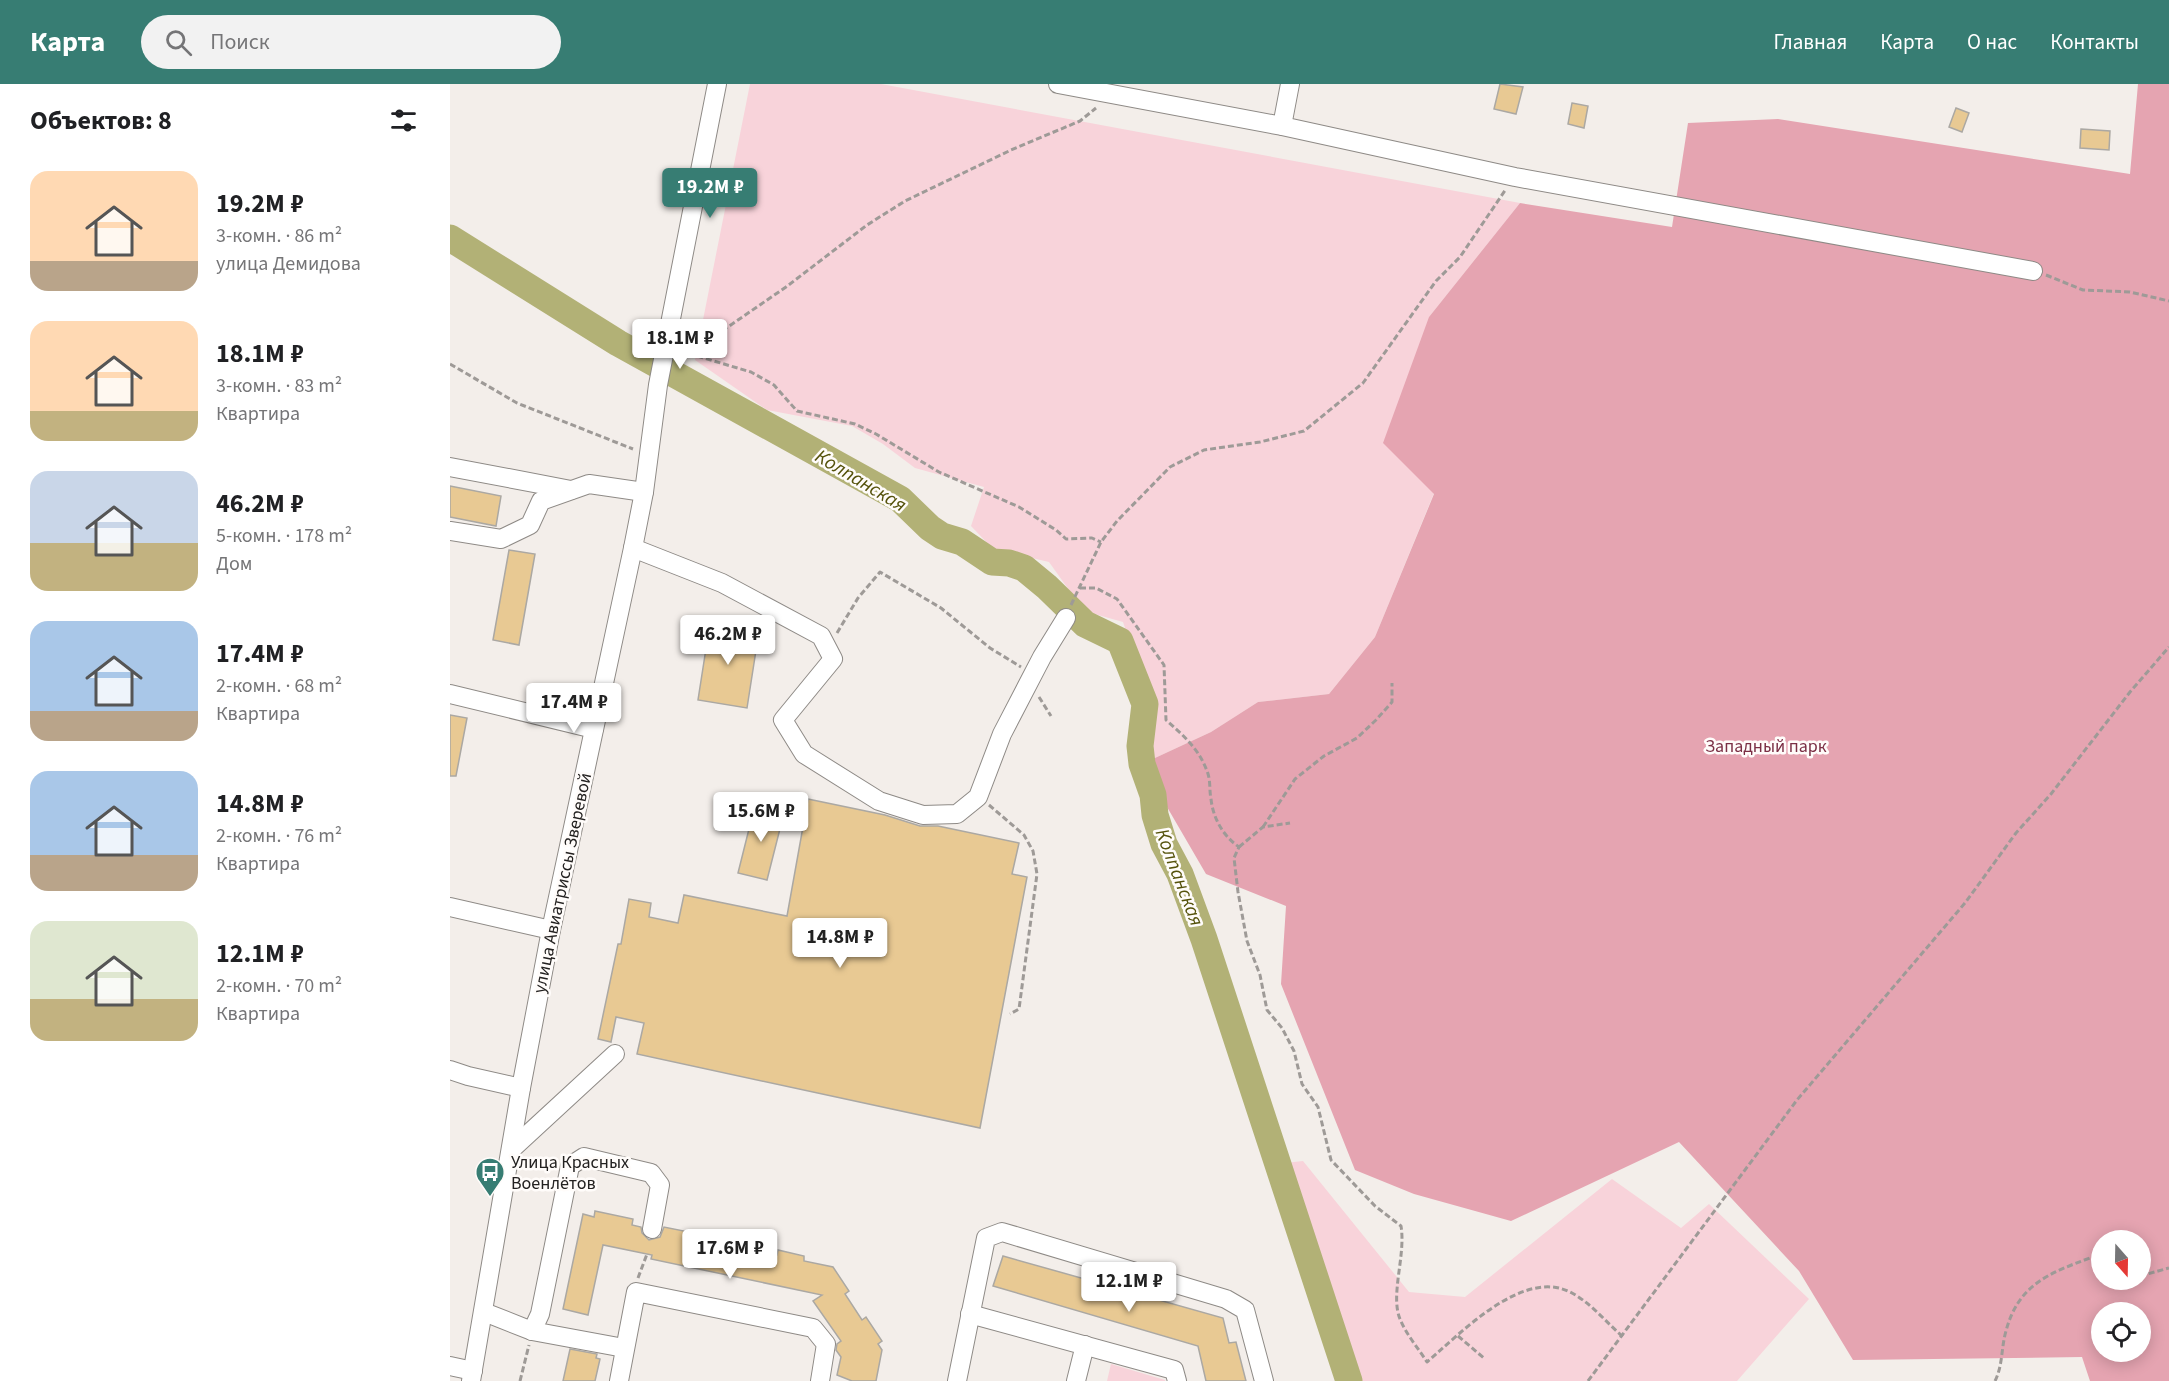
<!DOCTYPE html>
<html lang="ru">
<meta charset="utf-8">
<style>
:root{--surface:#fff;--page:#f2f2f2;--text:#202124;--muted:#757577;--accent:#377d73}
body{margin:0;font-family:"Source Sans 3",sans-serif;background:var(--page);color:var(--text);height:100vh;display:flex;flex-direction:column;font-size:22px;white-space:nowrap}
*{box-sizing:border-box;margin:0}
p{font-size:20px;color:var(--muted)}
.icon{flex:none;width:33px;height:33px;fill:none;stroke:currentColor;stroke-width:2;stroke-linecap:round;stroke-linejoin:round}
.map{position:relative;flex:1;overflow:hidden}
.panel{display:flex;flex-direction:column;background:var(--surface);width:450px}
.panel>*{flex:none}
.needle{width:39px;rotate:160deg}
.tools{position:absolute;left:1641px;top:1146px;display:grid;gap:12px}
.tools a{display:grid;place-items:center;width:60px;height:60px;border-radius:50%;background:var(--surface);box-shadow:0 3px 15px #0003;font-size:30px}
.price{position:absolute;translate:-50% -51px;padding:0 14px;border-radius:6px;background:#fff;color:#222;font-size:20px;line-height:39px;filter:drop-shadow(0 2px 3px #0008)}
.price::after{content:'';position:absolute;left:50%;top:36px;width:18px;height:14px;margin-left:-9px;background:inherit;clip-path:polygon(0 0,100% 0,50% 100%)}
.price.on{background:var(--accent);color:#fff}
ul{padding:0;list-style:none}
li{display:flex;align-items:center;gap:18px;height:150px;padding:0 30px}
li span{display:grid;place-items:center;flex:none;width:168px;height:120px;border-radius:18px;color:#555}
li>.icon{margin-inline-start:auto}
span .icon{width:72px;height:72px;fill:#fffc;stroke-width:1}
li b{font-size:26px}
h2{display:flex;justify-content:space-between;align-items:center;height:72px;padding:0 30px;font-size:26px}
header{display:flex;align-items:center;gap:36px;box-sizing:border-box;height:84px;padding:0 30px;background:var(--accent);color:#fff}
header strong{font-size:28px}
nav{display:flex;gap:33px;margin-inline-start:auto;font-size:21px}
.search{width:420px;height:54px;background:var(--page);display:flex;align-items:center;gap:15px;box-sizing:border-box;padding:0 21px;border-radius:33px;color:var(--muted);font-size:22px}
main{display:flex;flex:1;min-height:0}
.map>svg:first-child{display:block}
.green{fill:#f8d3da}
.forest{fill:#e5a4b1;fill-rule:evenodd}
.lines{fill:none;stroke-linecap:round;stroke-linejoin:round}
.river{stroke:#b2b176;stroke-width:27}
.building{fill:#e8c993;stroke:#aba8a3;stroke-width:1.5}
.minor-casing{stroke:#8e8a86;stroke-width:20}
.path{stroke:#9e9a97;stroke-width:3;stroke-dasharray:6 3;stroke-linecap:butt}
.minor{stroke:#fff;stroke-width:18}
.labels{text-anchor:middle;stroke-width:5;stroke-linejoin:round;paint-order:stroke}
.park-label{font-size:18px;fill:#7b2f45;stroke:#fffcfa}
.street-label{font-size:18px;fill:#232120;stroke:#fffcfa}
.poi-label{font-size:18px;fill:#232120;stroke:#fffcfa;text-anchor:start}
.water-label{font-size:20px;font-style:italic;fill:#55520b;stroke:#fffcfa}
</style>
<header>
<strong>Карта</strong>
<div class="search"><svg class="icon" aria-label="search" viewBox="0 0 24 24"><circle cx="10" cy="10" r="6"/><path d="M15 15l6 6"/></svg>Поиск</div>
<nav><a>Главная</a><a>Карта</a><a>О нас</a><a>Контакты</a></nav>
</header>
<main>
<section class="panel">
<h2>Объектов: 8<svg class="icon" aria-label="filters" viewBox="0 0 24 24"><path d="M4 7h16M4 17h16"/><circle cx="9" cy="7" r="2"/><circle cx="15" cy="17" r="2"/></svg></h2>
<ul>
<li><span style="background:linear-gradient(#ffd9b3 75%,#b9a48a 0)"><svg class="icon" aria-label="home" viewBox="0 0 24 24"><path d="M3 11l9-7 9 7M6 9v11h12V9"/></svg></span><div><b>19.2M ₽</b><p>3-комн. · 86 m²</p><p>улица Демидова</p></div></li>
<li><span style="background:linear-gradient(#ffd9b3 75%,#c2b280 0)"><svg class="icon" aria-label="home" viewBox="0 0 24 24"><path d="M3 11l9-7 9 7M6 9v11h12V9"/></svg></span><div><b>18.1M ₽</b><p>3-комн. · 83 m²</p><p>Квартира</p></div></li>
<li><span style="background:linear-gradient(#c9d6e8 60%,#c2b280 0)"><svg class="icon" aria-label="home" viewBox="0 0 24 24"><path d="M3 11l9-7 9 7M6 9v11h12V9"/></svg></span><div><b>46.2M ₽</b><p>5-комн. · 178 m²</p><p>Дом</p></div></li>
<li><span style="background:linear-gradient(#a9c7e8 75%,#b9a48a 0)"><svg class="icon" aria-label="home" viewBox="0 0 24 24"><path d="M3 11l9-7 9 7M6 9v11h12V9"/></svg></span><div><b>17.4M ₽</b><p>2-комн. · 68 m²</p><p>Квартира</p></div></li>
<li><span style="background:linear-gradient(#a9c7e8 70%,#b9a48a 0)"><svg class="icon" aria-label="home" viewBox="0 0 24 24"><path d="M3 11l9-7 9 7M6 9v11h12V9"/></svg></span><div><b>14.8M ₽</b><p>2-комн. · 76 m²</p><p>Квартира</p></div></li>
<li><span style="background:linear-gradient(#dfe7d0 65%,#c2b280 0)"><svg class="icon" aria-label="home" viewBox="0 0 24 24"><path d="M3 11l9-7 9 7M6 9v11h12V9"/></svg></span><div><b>12.1M ₽</b><p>2-комн. · 70 m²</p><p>Квартира</p></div></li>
</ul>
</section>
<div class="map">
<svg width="1719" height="1297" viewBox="0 0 1719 1297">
<rect width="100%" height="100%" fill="#f3eeea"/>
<g class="green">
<path d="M300,0H431L1070,119L979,233L984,409L925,553L879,610L808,618L761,648L692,680L700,617L673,538L634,527L599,478L543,465L521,442L534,403L465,384L433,360L402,342L317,326L245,276Z"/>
<path d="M853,1077L959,1208L1015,1213L1162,1095L1231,1144L1259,1120L1359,1215L1287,1297H907L835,1079Z"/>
<path d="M661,1280L715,1296V1297H657Z"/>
</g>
<path class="forest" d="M1688,0H1719V1297H1640L1632,1273L1403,1276L1349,1187L1229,1058L1061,1137L964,1110L905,1086L831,900L836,822L756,790L692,680L761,648L808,618L879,610L925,553L984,410L933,359L979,233L1070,119L1222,143L1238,39L1328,35L1680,90ZM1652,1156H1690V1196H1652ZM1652,1228H1690V1268H1652Z"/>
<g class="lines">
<path class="river" d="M0,154L168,259L450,415L480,444L492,452L512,458L542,478L559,479L574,484L597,503L635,540L670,557L695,620L690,662L692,680L703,711L705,731L714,760L730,790L754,855L899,1297"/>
</g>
<g class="building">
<path d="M1050,0L1073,3L1066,30L1044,25Z"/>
<path d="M1122,19L1138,22L1134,44L1118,40Z"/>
<path d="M1506,24L1519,29L1512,48L1499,43Z"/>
<path d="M1631,45L1660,47L1659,66L1630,64Z"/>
<path d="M0,402L51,412L46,442L0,433Z"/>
<path d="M59,466L85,470L69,561L43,556Z"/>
<path d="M260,539L309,547L297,624L248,616Z"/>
<path d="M0,631L17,634L6,692H0Z"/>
<path d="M358,715L435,731L470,742H488L569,759L562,790L577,793L530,1044L187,970L194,939L166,933L161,958L148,955L168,860H171L179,815L201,819L199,833L228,839L234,811L337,832Z"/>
<path d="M305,721L334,729L317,796L288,789Z"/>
<path d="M145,1127L183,1135L182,1141L191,1143L192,1149L199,1156L210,1153L214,1143L239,1148L238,1153L268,1159L269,1154L296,1160L295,1165L327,1171L328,1166L354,1172V1177L383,1183L399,1207L395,1210L412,1236L416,1233L432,1257L428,1260L432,1266L426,1297H402L387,1291L391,1273L386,1266L387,1260L391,1257L363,1217L372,1211L201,1175L202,1171L153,1161L138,1231L113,1225L133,1130L144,1133Z"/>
<path d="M553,1172L773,1234L779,1259L786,1258L796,1297H756L748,1262L543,1202Z"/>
<path d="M120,1265L147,1270L146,1274L150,1275L145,1297H113Z"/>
</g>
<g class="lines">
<g class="minor-casing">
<g id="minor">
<path d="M608,0L832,42L1065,93L1583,187"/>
<path d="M832,42L840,0"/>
<path d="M0,383L121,406"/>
<path d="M0,447L51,455L80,441L91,417L139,400L194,408"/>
<path d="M183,464L272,499L371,552L383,575L333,636L354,670L429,717L473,731L507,730L528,713L552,650L592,573L616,534"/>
<path d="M0,610L144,645"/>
<path d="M0,823L101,846"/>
<path d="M0,986L18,992L71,1004"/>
<path d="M62,1065L165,970"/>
<path d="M34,1228L82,1247L174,1264"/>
<path d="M520,1230L724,1286L727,1297"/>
<path d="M82,1247L90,1230L120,1082L134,1073L201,1089L210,1101L202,1145"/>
<path d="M0,1282L23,1287"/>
<path d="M21,1297L71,1004L101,846L183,464L194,408L208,301L267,0"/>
<path d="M169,1297L186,1208L363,1244L376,1260L370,1297"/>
<path d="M507,1297L536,1154L552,1148L776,1215L795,1226L814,1297"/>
<path d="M626,1297L635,1261"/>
</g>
</g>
<g class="path">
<path d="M1596,191L1633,206L1680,208L1719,217"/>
<path d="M231,261L256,258L336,203L417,141L455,117L561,66L630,37L646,24"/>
<path d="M230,267L301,288L324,301L347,327L405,340L426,350L489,388L569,423L606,446L616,455L642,454L651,458"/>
<path d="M0,280L67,319L183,365"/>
<path d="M630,504H646L667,515L714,581L716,636C733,651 749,665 757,687C761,697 759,705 761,715C763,734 773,752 789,763L784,774L788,808L797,857L810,891L817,926L832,944L844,967L852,1000L868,1023L881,1076L925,1122L951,1142C956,1171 940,1211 950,1235C956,1250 968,1264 977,1278C1010,1250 1072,1184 1120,1208C1140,1218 1156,1238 1173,1253"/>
<path d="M621,521L651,458L667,437L720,383L754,366L810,358L854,347L913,299L986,197L1010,173L1056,105"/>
<path d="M387,549L408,514L430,488L491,524L540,564L571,583"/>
<path d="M589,613L601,632"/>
<path d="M539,721L574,751L583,767L587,790L569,925L560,930"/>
<path d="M813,743L845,695L874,672L907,654L926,636L942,618V599"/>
<path d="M789,763L813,743L840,739"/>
<path d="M1690,1192L1719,1184"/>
<path d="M188,1194L197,1170"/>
<path d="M1008,1252L1035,1275"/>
<path d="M70,1297L79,1261"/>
<path d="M1138,1297L1347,1016L1515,819L1566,749L1601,710L1680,608L1719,563"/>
<path d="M1545,1297C1553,1281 1551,1264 1556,1247C1568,1201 1599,1189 1640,1174L1652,1183"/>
</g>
<use href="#minor" class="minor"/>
</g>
<defs>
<g id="bus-pin" transform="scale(1.5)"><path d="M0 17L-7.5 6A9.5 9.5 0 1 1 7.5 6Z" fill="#377d73" stroke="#fffcfa"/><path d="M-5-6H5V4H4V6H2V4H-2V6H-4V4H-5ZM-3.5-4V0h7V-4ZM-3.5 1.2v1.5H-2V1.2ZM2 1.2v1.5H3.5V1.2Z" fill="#fff"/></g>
</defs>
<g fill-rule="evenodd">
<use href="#bus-pin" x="40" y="1088"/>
</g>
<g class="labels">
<g class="park-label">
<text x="1316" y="668">Западный парк</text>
</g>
<g class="street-label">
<text transform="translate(112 799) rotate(-78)" y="6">улица Авиатриссы Зверевой</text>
</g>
<g class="poi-label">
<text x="61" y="1084">Улица Красных<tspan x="61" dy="21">Военлётов</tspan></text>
</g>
<g class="water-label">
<text transform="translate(411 396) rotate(31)" y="7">Колпанская</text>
<text transform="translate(730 793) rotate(69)" y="7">Колпанская</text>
</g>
</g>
</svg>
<div class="tools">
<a><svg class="needle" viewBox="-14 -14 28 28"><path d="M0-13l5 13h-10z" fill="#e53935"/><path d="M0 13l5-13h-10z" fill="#757577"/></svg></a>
<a><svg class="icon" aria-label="locate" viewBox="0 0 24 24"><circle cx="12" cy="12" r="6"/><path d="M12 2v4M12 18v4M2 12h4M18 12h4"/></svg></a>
</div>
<b class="price on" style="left:260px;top:135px">19.2M ₽</b>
<b class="price" style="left:230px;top:286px">18.1M ₽</b>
<b class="price" style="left:278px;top:582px">46.2M ₽</b>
<b class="price" style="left:124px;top:650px">17.4M ₽</b>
<b class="price" style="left:311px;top:759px">15.6M ₽</b>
<b class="price" style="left:390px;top:885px">14.8M ₽</b>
<b class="price" style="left:280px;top:1196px">17.6M ₽</b>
<b class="price" style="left:679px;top:1229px">12.1M ₽</b>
</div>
</main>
